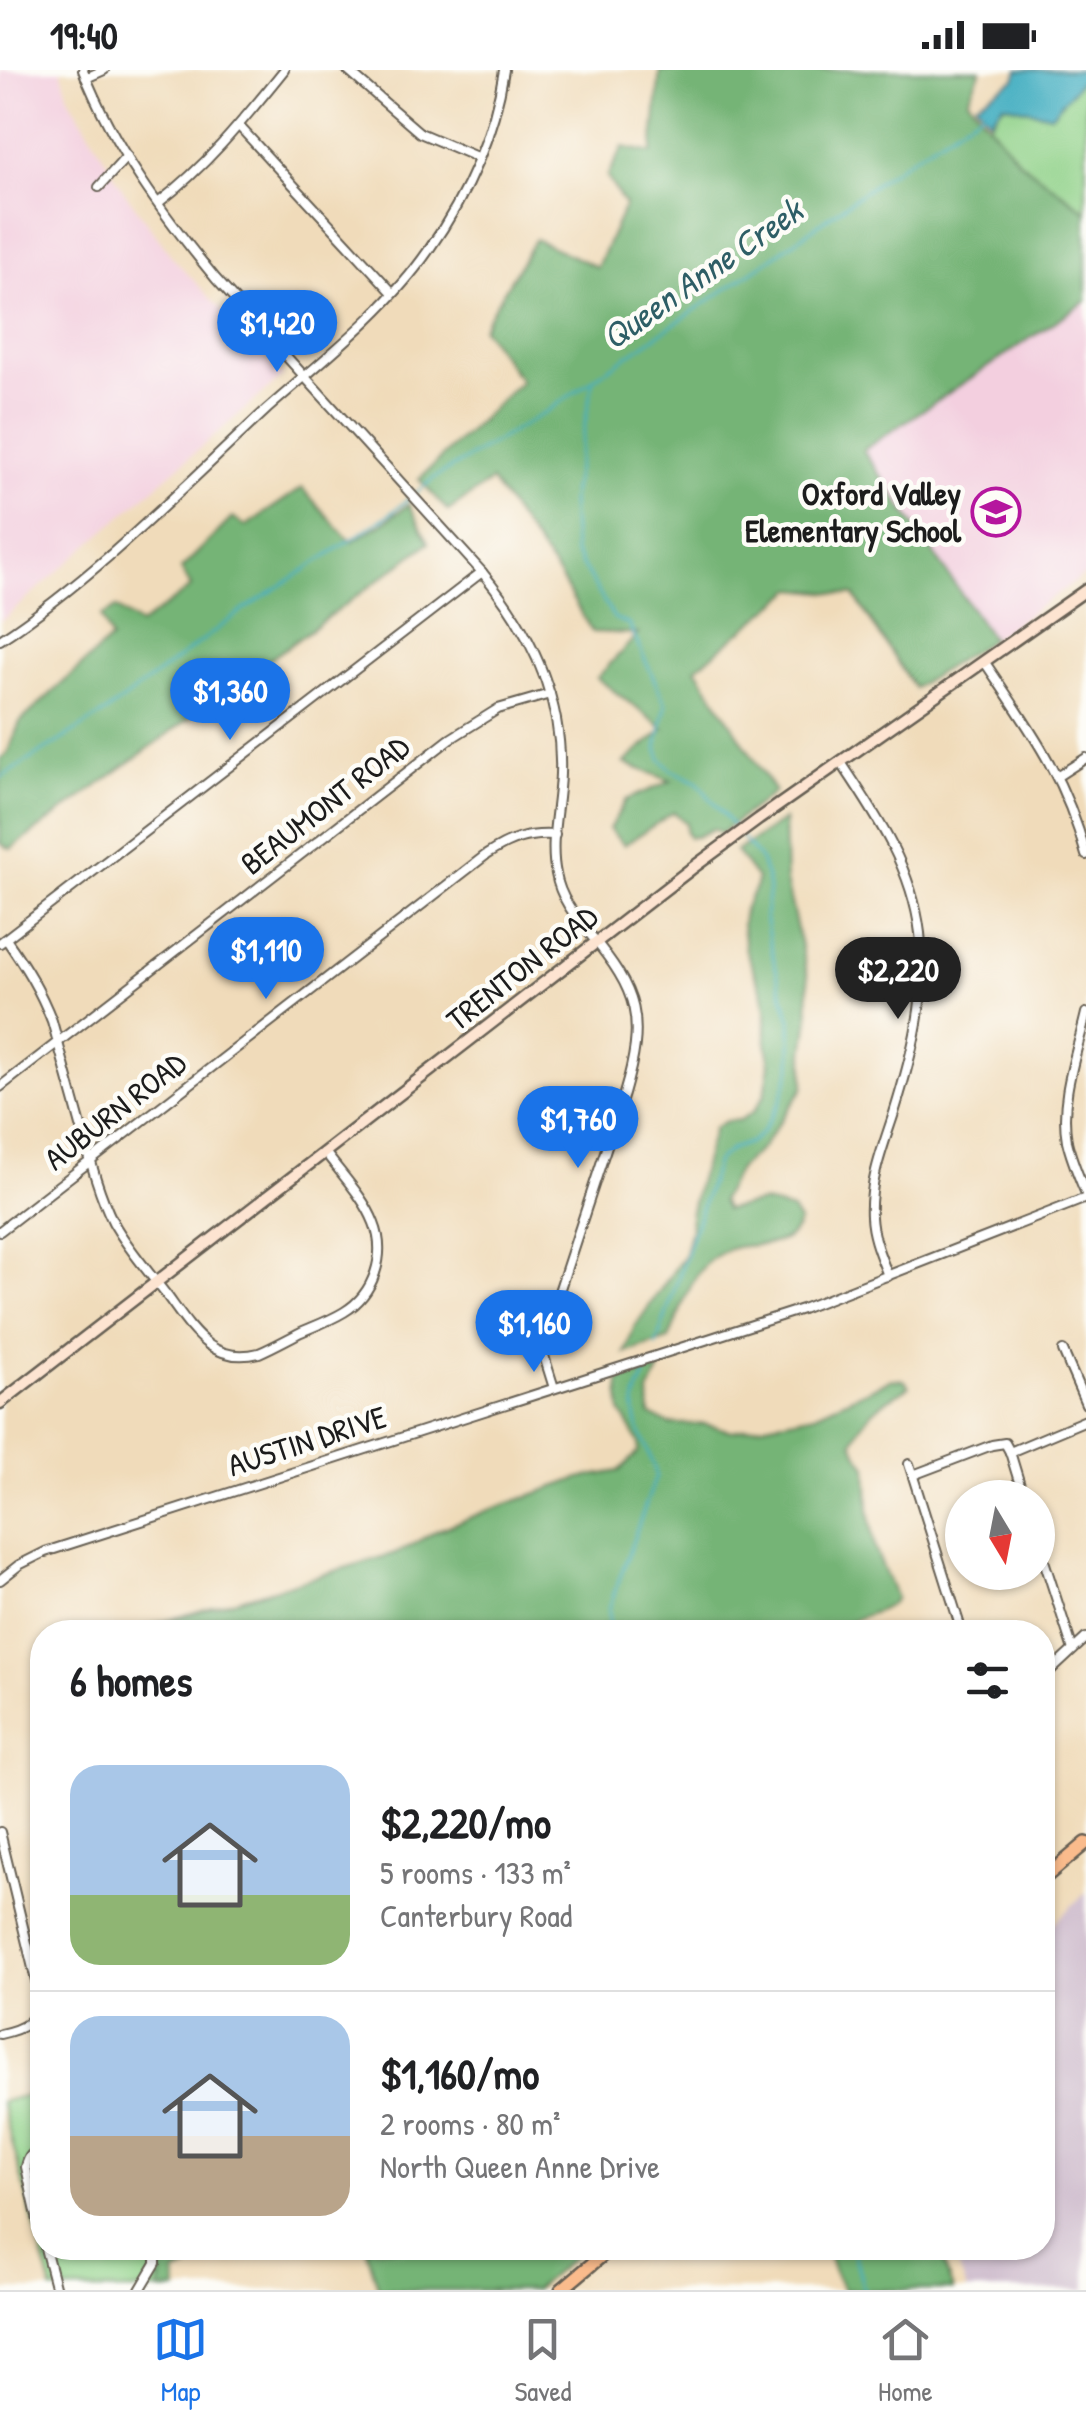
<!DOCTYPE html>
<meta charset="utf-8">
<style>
:root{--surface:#fff;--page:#f6f6f6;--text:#202124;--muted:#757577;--line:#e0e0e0;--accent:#1a73e8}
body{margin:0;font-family:"Patrick Hand",sans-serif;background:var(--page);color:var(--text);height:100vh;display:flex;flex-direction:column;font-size:38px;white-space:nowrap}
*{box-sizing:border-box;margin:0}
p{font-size:32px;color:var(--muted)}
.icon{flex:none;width:55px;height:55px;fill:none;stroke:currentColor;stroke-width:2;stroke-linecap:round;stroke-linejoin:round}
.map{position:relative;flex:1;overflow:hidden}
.side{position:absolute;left:30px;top:1550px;width:1025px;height:640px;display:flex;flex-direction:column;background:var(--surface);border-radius:40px;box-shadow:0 2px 8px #0004}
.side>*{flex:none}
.needle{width:65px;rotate:170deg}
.tools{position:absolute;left:945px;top:1410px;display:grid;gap:20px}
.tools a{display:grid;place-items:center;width:110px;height:110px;border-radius:50%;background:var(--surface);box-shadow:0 2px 8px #0004;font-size:50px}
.price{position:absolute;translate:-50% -85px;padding:0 22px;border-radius:35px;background:var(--accent);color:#fff;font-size:32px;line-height:65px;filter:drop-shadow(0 2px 5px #0008)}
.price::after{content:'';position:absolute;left:50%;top:60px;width:30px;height:22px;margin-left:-15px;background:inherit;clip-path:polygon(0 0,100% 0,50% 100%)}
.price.current{background:#222;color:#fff}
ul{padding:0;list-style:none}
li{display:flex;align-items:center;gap:30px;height:250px;padding:0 40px}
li+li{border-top:2px solid var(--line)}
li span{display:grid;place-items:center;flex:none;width:280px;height:200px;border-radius:30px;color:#555}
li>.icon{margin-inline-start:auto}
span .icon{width:120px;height:120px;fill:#fffc;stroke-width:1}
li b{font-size:42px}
h2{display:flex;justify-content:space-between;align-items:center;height:120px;padding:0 40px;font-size:42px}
.status{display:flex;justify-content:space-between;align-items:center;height:70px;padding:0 50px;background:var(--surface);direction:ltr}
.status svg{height:28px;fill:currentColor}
.tab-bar{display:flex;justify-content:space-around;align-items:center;height:140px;border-top:2px solid var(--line);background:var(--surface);font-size:28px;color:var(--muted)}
.tab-bar a{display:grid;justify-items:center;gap:5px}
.tab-bar .current{color:var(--accent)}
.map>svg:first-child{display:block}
.built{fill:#f3cfdf}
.industrial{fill:#cfbdce}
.green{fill:#91d28a;stroke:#567753;stroke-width:2.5}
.forest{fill:#74b476;stroke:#486849;stroke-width:2.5}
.water{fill:#43aec1;stroke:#30656e;stroke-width:2.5}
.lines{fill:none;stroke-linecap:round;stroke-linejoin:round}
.stream{stroke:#43aec1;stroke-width:2.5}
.street-casing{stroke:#665f53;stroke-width:12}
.secondary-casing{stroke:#665f53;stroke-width:15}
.primary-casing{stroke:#665f53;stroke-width:16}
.street{stroke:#fff;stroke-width:8}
.secondary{stroke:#fde4d1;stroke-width:10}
.primary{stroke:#fabb8c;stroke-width:11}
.labels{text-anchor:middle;stroke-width:9;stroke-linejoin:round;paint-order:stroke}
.poi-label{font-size:32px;font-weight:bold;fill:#1c1c1c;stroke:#fdfcf7;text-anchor:end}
.street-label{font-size:32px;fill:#1c1c1c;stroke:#fdfcf7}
.water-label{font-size:35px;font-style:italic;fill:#2e5e66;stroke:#fdfcf7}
</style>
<div class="status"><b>19:40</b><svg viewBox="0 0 49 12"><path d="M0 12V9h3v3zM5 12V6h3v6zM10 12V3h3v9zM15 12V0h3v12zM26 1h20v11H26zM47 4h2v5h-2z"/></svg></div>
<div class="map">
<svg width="1086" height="2220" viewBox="0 0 1086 2220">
<rect width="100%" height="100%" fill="#fdfcf7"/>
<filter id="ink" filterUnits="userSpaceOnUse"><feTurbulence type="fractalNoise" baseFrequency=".01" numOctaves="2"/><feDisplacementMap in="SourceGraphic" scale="20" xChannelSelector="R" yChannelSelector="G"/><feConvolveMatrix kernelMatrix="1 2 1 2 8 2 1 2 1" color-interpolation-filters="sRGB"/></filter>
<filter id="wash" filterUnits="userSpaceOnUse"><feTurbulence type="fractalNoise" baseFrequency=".0048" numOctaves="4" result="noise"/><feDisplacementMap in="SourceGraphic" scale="40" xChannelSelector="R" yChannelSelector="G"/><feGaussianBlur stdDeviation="2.25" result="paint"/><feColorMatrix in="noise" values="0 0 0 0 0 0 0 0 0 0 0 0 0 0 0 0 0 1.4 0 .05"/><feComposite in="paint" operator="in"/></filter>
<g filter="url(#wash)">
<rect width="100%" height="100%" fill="#f0dbba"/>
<g class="built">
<path d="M0,0H61L69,27L123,120L172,187L283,306L0,552Z"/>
<path d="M1086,231V504L992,569L863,380Z"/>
</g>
<path class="industrial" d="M1086,1822V2220H967L952,2178H1042L1043,1864Z"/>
<g class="green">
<path d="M1086,5V141L1019,91L989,54L1004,34L1051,44Z"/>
<path d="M42,2021V2178H160V2220H52L1,2032Z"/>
</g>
<g class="forest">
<path d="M660,0H981L968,29L1019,91L1086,141V231L863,380L992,569L914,618L854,525L794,519L696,598L775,722L721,763L713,759L696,767H689L686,762V753L674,742L624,775L609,759L626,730L671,711L624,693L664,659L597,608L638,564L592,562L560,507L491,411L448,441L419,409L521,311L482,258L535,169L597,197L625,135L607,107L623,77L652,83Z"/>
<path d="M302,418L351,472L383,453L409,434L429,473L11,779L0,773V689L7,684L20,652L111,569L101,547L116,538L140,555L191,517L181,499L232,448L246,456Z"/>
<path d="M784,750L786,811L808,907L809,948L804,982V1017L761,1079L738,1099L721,1130L725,1140L762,1132L792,1140L799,1152C790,1179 760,1173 737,1177C727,1179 717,1185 709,1191C690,1206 679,1247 669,1269L625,1283L634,1258L685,1184L691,1158L690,1145L697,1116L714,1058L726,1051L740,1050L754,1041L765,1024L770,994L766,965V939L762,921L745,879L742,855L744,839L756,816L757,809L736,781Z"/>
<path d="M660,1299L649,1323L650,1345L670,1354H704L732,1361L815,1344L892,1309L904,1310L909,1316C902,1323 894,1325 886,1331C871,1341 860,1356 853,1372L857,1383L867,1396L869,1439L875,1479L896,1528C883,1545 862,1542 846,1555L847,1562H128L399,1482L436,1461L484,1442L580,1408L619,1401L638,1383L639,1373L621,1342L619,1310Z"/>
<path d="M163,2178H238L175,2203L178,2220H160Z"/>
<path d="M366,2178H584L534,2220H379Z"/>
<path d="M826,2178H938L953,2220H844L833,2200Z"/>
</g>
<path class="water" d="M1018,0H1086V5L1051,45L1004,34L990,50L976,33L1015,9Z"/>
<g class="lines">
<g class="stream">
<path d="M0,708L108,641L239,543L390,444L434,408L546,342L591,311"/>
<path d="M736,760L697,712L671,700L661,689L657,678L666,635L629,555L614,548L574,482L571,430L593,309L766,192L901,95L985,40"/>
<path d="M656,1275L717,1091L731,1079L751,1072L762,1063L780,1032L791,999V950L781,919L769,870L765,845L769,819L767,808L761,791L741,766"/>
<path d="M609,1562V1538L656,1406C652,1379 629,1356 636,1329C637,1321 642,1313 645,1306"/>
<path d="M853,2178L864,2220"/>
</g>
</g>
</g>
<g filter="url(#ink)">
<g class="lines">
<g class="street-casing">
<g id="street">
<path d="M83,0C113,77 164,146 216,209L482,502C530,560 563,627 560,704C559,736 549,772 556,804C560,827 574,845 589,863C639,923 646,949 624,1024L546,1261L544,1286L554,1318"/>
<path d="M347,0L420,63L479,88"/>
<path d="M86,8L104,0"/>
<path d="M239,56L393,223"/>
<path d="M99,117L127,86"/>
<path d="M158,133C208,95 245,48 284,0"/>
<path d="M0,570C97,506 180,420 265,341C320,292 386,242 428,181C466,127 494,65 504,0"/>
<path d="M984,591C1029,658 1065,706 1086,785"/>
<path d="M840,691C876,745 912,797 920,863C928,925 912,985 894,1043C883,1077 869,1111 871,1147C872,1168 881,1187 888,1206"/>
<path d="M1058,706L1086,688"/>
<path d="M6,869C25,896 40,920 52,951C62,988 73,1026 83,1063C91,1093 99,1124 113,1152C128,1179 149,1202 168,1227C192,1260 212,1295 259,1283C273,1277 287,1269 301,1262C315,1256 331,1250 344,1242C374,1224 387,1185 374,1153C364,1127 341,1104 325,1082"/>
<path d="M0,873L482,502"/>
<path d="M1086,943C1077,983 1059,1029 1067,1071C1071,1089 1079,1107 1086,1124"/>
<path d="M0,1017L450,669L498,639L550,624"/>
<path d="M0,1161L486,785C509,770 527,763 555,765"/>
<path d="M1063,1281L1086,1334"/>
<path d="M1010,1382L1086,1350"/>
<path d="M1010,1382L1024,1428"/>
<path d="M909,1394L962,1562"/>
<path d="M913,1405L992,1375L1005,1373L1010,1382"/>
<path d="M1038,1472L1073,1580"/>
<path d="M0,1510L19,1495L45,1482L802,1239L1086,1128"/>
<path d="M1042,1609L1086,1568"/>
<path d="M0,1762L40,1927C37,1953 23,1959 0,1964"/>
<path d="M42,2078C33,2082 28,2086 26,2097L42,2169"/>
<path d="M45,2178L56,2220"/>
<path d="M140,2220L156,2193V2178"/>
</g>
</g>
<g class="secondary-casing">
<path id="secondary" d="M0,1333L691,799L759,749L1086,520"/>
</g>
<g class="primary-casing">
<g id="primary">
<path d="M1042,1810L1086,1773"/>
<path d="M561,2220L611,2178"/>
</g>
</g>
<use href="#street" class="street"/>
<use href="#secondary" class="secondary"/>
<use href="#primary" class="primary"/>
</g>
</g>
<defs>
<g id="school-ring" transform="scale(2.5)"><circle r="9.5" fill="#fdfcf7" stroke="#b5179e" stroke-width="1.5"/><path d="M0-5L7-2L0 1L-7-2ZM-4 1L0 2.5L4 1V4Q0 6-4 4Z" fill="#b5179e"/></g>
</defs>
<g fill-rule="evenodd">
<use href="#school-ring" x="996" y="442"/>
</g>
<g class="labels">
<g class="poi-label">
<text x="961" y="435">Oxford Valley<tspan x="961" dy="37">Elementary School</tspan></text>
</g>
<g class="street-label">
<text transform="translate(325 735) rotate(-38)" y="11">BEAUMONT ROAD</text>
<text transform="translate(522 898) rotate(-38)" y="11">TRENTON ROAD</text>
<text transform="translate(115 1041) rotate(-38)" y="11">AUBURN ROAD</text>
<text transform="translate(307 1371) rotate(-18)" y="11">AUSTIN DRIVE</text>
</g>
<g class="water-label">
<text transform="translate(702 204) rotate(-35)" y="12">Queen Anne Creek</text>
</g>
</g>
</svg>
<div class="tools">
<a><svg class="needle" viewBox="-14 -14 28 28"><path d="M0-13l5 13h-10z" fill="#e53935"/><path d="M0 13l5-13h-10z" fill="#757577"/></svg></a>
</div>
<b class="price" style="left:277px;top:305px">$1,420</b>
<b class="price" style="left:230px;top:673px">$1,360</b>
<b class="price" style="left:266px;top:932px">$1,110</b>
<b class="price current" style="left:898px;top:952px">$2,220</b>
<b class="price" style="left:578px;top:1101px">$1,760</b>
<b class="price" style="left:534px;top:1305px">$1,160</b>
<section class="side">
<h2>6 homes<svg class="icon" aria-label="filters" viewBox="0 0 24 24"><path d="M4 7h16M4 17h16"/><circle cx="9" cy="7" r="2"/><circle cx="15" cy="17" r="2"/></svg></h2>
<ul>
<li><span style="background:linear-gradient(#a9c7e8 65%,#8fb573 0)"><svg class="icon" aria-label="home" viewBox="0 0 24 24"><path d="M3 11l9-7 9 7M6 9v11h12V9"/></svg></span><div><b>$2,220/mo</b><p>5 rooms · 133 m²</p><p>Canterbury Road</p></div></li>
<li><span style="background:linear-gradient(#a9c7e8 60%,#b9a48a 0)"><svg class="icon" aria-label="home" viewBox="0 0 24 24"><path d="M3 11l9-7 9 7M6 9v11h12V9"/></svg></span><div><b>$1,160/mo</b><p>2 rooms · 80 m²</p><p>North Queen Anne Drive</p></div></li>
</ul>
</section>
</div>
<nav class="tab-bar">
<a class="current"><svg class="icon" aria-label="map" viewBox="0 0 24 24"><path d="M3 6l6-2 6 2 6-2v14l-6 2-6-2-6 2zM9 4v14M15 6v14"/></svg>Map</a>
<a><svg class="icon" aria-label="saved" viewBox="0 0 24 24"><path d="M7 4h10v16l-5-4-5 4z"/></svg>Saved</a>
<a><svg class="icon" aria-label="home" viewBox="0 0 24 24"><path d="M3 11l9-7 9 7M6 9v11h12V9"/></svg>Home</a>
</nav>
